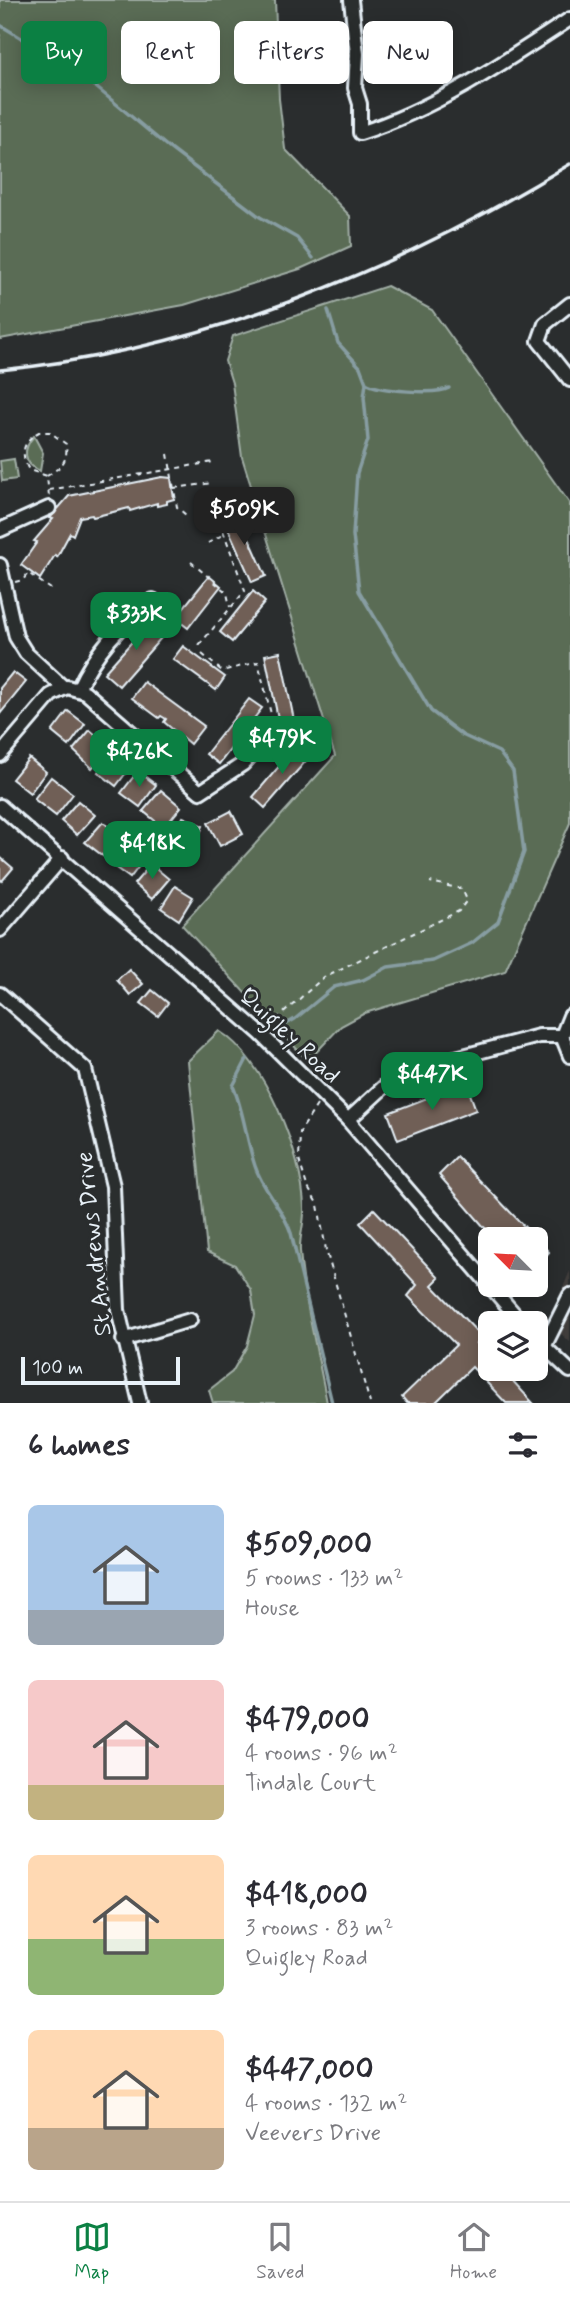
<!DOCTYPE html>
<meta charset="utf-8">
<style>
:root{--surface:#fff;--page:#f2f2f3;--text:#2b2b33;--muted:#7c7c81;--line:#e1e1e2;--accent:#0b8043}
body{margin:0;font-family:Mynerve,sans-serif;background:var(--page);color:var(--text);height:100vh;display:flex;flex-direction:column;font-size:26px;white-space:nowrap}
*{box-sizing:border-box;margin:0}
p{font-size:23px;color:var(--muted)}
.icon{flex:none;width:38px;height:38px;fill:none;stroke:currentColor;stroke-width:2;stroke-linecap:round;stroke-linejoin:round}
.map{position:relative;height:1403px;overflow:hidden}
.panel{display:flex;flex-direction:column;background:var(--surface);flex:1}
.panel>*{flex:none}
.guide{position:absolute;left:21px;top:21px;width:528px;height:63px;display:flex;gap:14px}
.needle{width:46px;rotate:294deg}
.fabs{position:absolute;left:478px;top:1227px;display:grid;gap:14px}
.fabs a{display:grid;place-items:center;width:70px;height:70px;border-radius:10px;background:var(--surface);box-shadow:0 4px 18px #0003;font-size:35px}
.scale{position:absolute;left:21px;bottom:18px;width:159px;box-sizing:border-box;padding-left:7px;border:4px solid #e8f1f8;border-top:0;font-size:19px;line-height:24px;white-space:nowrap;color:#e8f1f8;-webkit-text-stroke:5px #2a2d2e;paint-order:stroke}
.price{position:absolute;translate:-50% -60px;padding:0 16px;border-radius:14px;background:var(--accent);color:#fff;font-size:23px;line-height:46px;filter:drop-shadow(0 2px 4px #0008)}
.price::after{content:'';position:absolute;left:50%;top:42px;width:21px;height:16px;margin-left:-10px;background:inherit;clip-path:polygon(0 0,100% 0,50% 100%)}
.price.active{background:#222;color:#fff}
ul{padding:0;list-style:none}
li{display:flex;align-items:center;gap:21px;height:175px;padding:0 28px}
li span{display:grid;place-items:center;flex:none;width:196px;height:140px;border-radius:10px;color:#555}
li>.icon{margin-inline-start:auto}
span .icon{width:84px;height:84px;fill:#fffc;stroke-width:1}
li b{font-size:30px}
h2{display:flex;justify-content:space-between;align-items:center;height:84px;padding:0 28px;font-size:30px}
.chip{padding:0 24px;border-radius:10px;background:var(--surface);box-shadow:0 4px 18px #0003;font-size:24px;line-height:63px}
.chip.active{background:var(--accent);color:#fff}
.tab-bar{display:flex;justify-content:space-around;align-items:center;height:98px;border-top:2px solid var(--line);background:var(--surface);font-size:19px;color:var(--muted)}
.tab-bar a{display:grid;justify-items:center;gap:4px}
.tab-bar .active{color:var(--accent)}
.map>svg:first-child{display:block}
.built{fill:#3f3c3a}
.green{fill:#5a6c55;stroke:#a1aea6;stroke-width:2}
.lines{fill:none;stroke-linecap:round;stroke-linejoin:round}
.stream{stroke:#879da2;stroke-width:3.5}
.building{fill:#6f5f56;stroke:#e8f1f8;stroke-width:2}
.minor-casing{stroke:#e8f1f8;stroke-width:18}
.path{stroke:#e8f1f8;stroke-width:2;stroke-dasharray:5 5;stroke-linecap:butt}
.minor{stroke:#2a2d2e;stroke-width:12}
.rail{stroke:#e8f1f8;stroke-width:3.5}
.labels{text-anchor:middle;stroke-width:6;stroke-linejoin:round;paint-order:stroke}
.street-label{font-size:24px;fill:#e8f1f8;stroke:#2a2d2e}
</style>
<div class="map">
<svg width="570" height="1403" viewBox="0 0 570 1403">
<rect width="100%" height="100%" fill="#2a2d2e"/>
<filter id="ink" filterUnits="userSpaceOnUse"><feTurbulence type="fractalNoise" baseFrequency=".0143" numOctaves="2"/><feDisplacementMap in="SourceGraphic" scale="14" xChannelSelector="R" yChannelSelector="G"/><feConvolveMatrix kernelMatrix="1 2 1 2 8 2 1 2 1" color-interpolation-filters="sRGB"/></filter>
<g filter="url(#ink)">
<path class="built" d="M570,1271V1342L548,1322Z"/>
<g class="green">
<path d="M0,0H275L279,99L285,149L350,216L351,246L300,269L184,305L0,339Z"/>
<path d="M387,286L432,310L570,504V823L505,971L365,1013L341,1026L308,1061L182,925L335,756L242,457L232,383L225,361L233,336Z"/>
<path d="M34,436L43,453L40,471C23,464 22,449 34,436Z"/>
<path d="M14,459L17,479L2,481L0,461Z"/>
<path d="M219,1031C265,1058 303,1156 304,1208C305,1222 299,1237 300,1251C304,1301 318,1353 327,1403H213L209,1390L232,1372L247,1346L255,1315L251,1290L235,1265L207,1252L188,1061Z"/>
</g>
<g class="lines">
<g class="stream">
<path d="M0,25L79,73L168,147L260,217L297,238L313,258"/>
<path d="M366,383C379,391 437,395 449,388"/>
<path d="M274,1031L295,1019L334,987L363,980L388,967L433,961L472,943L498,922L524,852L513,771L499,752L462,735L431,711L359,591L353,535L357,473L368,440L364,397L366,383L360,367L338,343L328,310"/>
<path d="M247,1059L233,1086C244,1112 246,1139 255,1166C263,1191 283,1208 291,1233L332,1403"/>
</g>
</g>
<g class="building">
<path d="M162,477L171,478L174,499L167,501V504L157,506V503L130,511L129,508L93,517L92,515L80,517L73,535L70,533L57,557L55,555L40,579L21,565L37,542L34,541L53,519L50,518L69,496Z"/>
<path d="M237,511L266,576L252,582L223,517Z"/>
<path d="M209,576L221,586L188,628L175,618Z"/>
<path d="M253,591L265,602L232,642L220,632Z"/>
<path d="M154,617L168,630L119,686L104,673Z"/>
<path d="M183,646L225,677L216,690L173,659Z"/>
<path d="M280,652L294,720L279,723L265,655Z"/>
<path d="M13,672L26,682L0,714V688Z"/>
<path d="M144,682L204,726L190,744L164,722L166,719L161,716L159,718L132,698Z"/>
<path d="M249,699L262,708L219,764L206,754Z"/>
<path d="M68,711L85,724L69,746L52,732Z"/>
<path d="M90,730L110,747L92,768L73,750Z"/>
<path d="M298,744L311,755L265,808L253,797Z"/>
<path d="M115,751L132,765L116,786L98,772Z"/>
<path d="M29,758L46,772L30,793L12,779Z"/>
<path d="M138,771L156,785L140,807L121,793Z"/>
<path d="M51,777L73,794L56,816L34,799Z"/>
<path d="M161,790L181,807L164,828L143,811Z"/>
<path d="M78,801L95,815L77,835L61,821Z"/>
<path d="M231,811L243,834L220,846L208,823Z"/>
<path d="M183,817L203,826L193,850L172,841Z"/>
<path d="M103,822L120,836L103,856L85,842Z"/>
<path d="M125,841L146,857L130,878L109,863Z"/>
<path d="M0,857L13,868L2,881L0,879Z"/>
<path d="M151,864L169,879L152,899L134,884Z"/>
<path d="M175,886L193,897L179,920L161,908Z"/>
<path d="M129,969L143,984L130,995L117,980Z"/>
<path d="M152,990L168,1003L158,1016L141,1003Z"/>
<path d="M466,1083L476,1110L398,1140L388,1113Z"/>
<path d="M457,1157L549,1252L542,1261L545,1267L540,1273L536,1272V1239H497L490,1234L439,1175Z"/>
<path d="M374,1209L439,1278L432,1285L483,1338L477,1343L490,1357V1368H501L533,1403H506L472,1367L435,1403H407L402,1397L456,1345L408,1296L417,1285L360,1223Z"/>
</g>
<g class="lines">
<g class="minor-casing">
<g id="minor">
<path d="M351,0L357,54L355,88L360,104V133C435,109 505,62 570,19"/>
<path d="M570,304L545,324L539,341L570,380"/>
<path d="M0,530L49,508"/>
<path d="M0,565L16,637L26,653L64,688"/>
<path d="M78,689C94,654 121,622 153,600"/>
<path d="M0,755L51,695L67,687L85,692L200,792L243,764L267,738"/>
<path d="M0,806L261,1034L348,1120L522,1323"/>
<path d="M0,930L62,858"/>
<path d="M0,994L85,1069L113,1186L118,1310L140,1403"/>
<path d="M562,1036L570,1056"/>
<path d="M348,1120L399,1073L539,1036H562L570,1016"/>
<path d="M536,1339L570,1371"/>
<path d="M123,1340L190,1320"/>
<path d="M544,1347L570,1295"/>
</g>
</g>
<g class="path">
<path d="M168,454L177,507L187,516"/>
<path d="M47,476C62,466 68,462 66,444L50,432H39C22,441 20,454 29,470L47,476L49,497"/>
<path d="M174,488L213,483"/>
<path d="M49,490L213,462"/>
<path d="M208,543L224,534"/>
<path d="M191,562L227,593L230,607"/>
<path d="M15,582L23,580L28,573L51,589"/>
<path d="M199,645L245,591L220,522"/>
<path d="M202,654L222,671L258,662L272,718L269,728"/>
<path d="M269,1026L324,977L459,911L467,900L462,889L430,882"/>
<path d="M317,1105L300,1132L299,1160L307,1186L318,1205L326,1250L370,1403"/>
</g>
<use href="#minor" class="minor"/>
<path class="rail" d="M0,370C201,351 399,269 570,164"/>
</g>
</g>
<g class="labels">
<g class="street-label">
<text transform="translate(290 1035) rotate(43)" y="8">Quigley Road</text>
<text transform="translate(93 1244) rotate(-96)" y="8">St Andrews Drive</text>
</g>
</g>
</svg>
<div class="fabs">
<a><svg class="needle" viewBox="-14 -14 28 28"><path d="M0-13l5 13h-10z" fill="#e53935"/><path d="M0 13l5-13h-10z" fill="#7c7c81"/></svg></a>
<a><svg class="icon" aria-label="layers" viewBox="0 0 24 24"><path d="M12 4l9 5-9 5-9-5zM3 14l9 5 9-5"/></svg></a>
</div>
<div class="scale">100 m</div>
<b class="price active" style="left:244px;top:547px">$509K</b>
<b class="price" style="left:136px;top:652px">$333K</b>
<b class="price" style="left:282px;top:776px">$479K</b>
<b class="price" style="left:139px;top:789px">$426K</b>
<b class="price" style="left:152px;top:881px">$418K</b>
<b class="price" style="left:432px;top:1112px">$447K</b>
<div class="guide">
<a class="chip active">Buy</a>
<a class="chip">Rent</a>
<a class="chip">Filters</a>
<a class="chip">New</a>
</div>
</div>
<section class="panel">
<h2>6 homes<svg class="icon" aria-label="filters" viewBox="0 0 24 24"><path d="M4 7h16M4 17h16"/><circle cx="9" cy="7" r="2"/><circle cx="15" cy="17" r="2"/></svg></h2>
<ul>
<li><span style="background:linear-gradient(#a9c7e8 75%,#9aa5b1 0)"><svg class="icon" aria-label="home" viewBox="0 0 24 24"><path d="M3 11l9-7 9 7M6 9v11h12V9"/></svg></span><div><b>$509,000</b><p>5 rooms · 133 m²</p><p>House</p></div></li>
<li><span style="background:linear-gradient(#f6c9c9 75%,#c2b280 0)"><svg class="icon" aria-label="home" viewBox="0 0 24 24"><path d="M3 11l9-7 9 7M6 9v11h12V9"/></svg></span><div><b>$479,000</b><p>4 rooms · 96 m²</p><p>Tindale Court</p></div></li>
<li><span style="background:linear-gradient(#ffd9b3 60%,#8fb573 0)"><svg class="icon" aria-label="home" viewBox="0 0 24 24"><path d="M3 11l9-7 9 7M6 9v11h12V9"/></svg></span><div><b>$418,000</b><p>3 rooms · 83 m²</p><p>Quigley Road</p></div></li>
<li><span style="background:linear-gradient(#ffd9b3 70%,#b9a48a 0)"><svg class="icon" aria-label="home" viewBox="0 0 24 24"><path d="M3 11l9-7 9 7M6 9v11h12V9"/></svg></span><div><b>$447,000</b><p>4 rooms · 132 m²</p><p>Veevers Drive</p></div></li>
</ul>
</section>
<nav class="tab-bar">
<a class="active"><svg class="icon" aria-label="map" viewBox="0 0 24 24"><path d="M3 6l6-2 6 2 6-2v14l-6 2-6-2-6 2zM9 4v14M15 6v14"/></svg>Map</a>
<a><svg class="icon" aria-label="saved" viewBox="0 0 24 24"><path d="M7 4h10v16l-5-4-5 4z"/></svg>Saved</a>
<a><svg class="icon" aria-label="home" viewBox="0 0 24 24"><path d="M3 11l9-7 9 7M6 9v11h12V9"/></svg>Home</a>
</nav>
